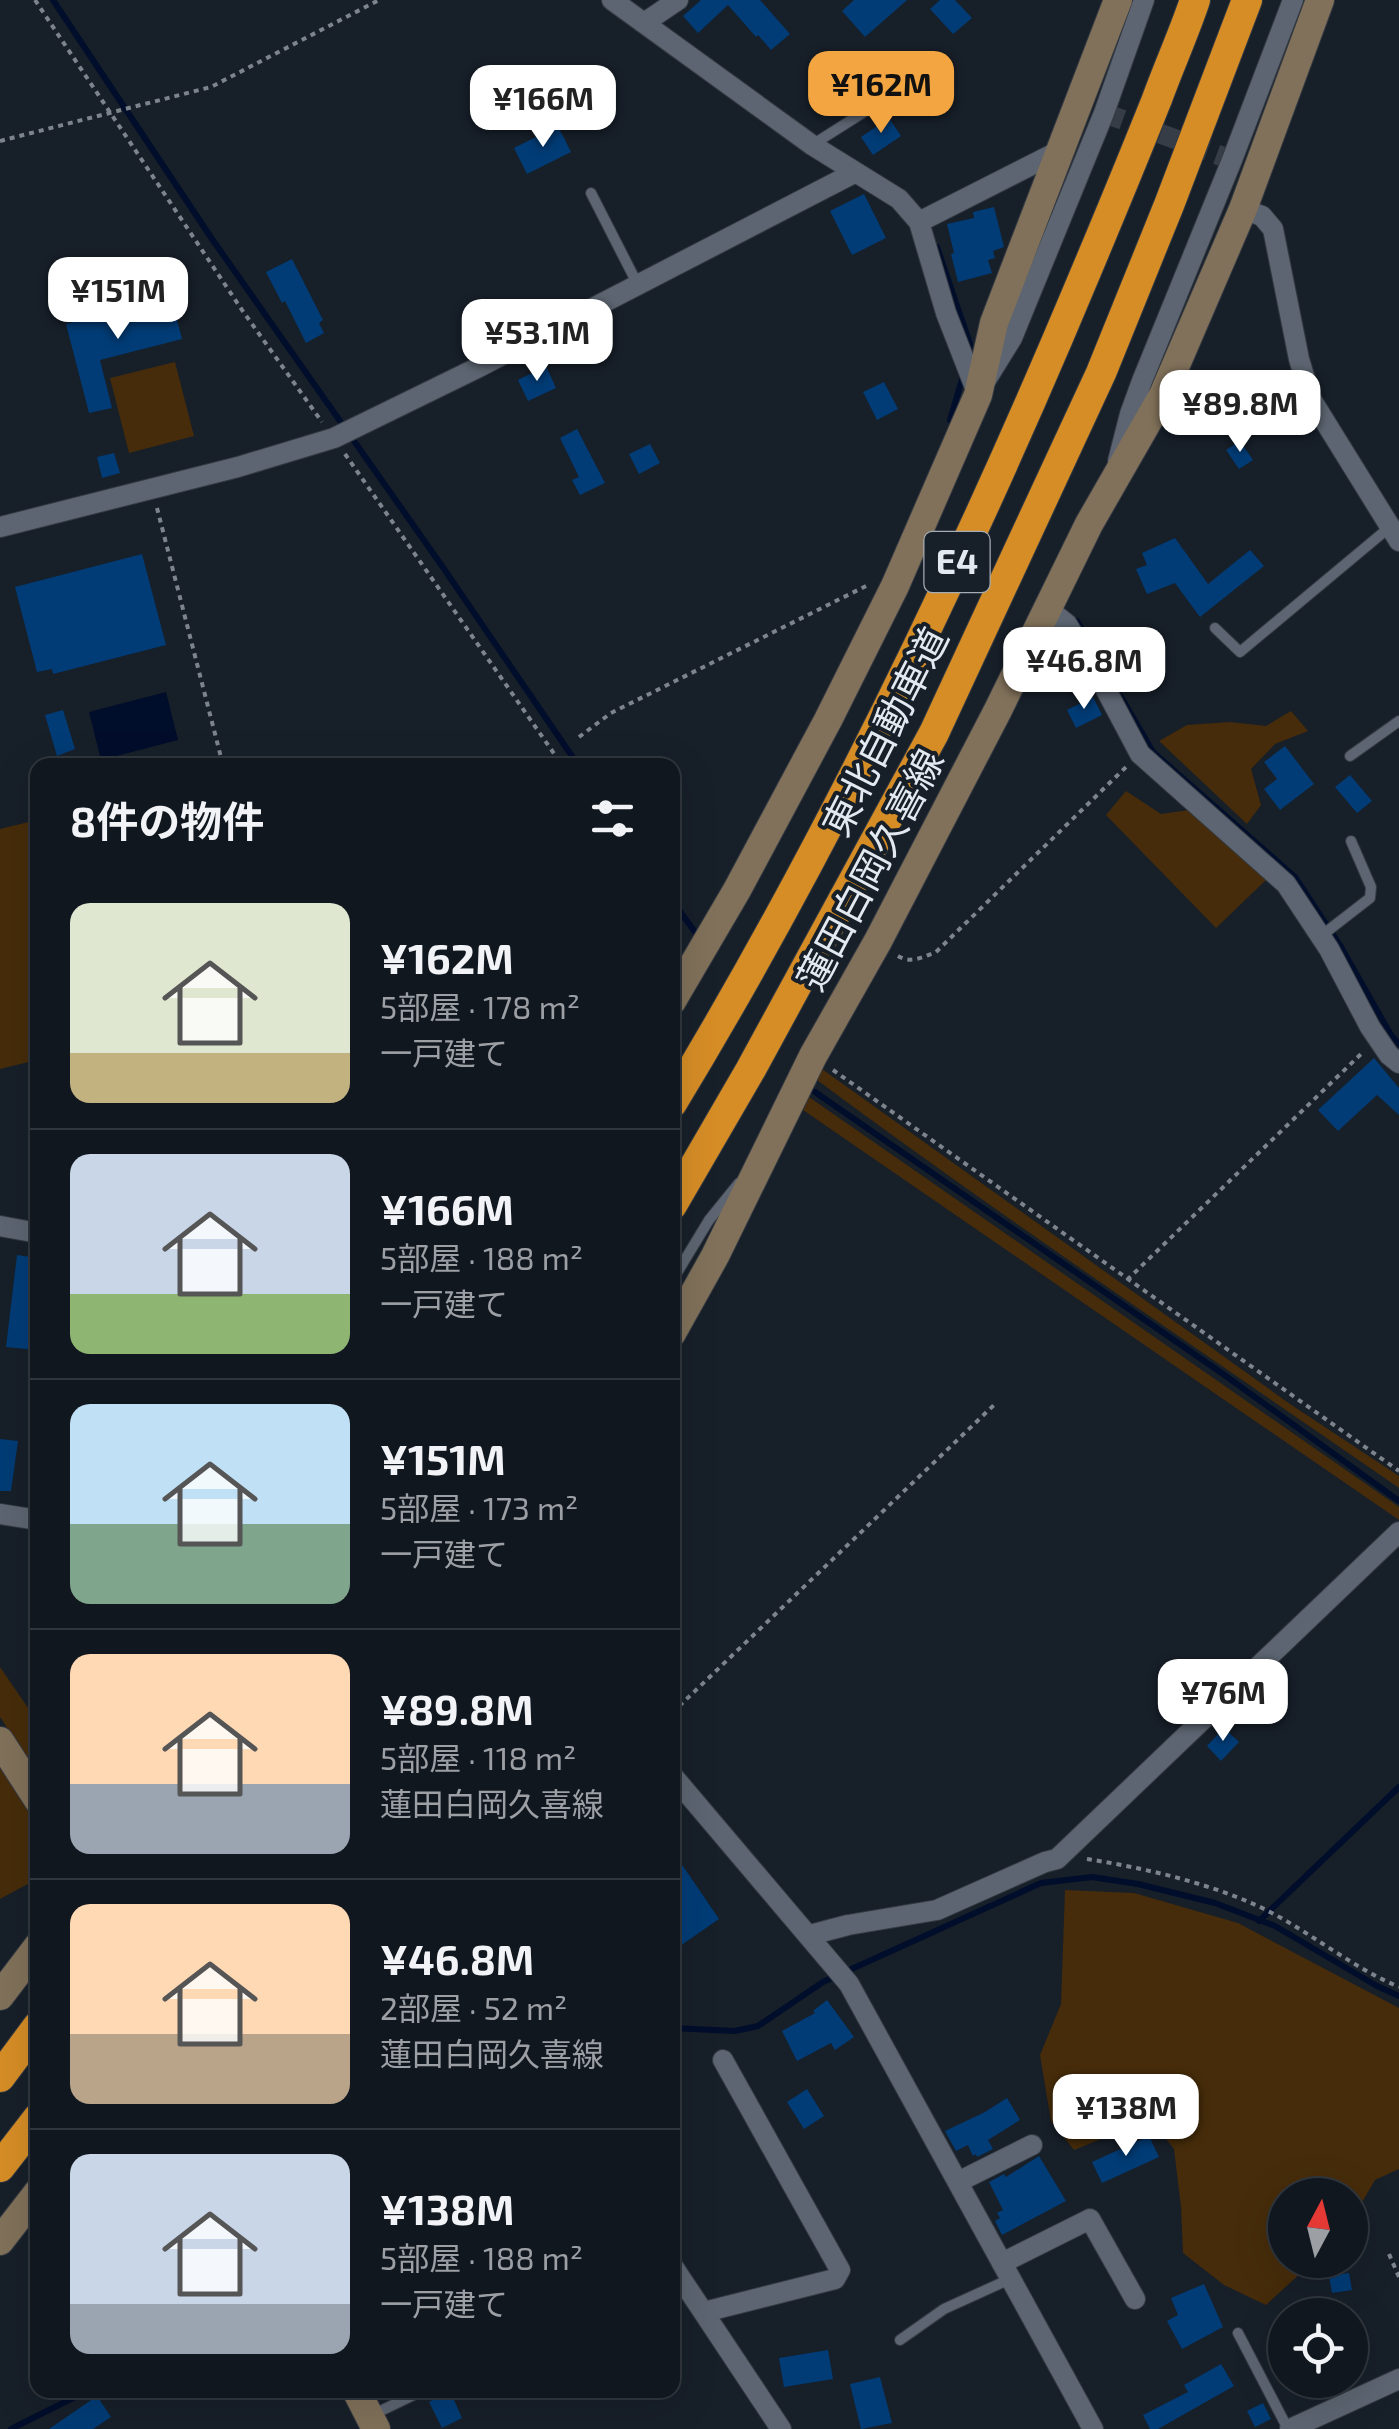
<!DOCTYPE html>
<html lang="ja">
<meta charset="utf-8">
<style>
:root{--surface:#11171f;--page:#1e242c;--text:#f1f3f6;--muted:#9c9fa4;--line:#30363d;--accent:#f2a541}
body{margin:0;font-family:"Exo 2","Noto Sans JP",sans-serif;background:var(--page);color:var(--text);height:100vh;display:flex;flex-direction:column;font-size:38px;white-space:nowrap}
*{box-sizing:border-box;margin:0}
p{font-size:32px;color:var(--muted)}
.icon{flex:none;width:55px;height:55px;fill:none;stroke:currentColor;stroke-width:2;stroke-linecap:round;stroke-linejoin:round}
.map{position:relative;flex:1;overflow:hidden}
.side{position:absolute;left:30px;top:758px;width:650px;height:1640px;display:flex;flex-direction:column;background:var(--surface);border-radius:20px;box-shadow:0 10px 40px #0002,0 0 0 2px var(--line)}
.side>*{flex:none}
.needle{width:65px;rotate:7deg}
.fabs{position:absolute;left:1268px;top:2178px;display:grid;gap:20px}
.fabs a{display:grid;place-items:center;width:100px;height:100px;border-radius:50%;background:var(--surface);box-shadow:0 10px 40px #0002,0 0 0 2px var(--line);font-size:50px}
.price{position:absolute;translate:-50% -85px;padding:0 22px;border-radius:20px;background:#fff;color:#222;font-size:32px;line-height:65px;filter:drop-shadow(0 2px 5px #0008)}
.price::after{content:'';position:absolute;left:50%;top:60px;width:30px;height:22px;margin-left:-15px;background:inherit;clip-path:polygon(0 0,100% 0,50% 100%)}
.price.selected{background:var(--accent);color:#111}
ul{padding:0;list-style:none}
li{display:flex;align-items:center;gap:30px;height:250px;padding:0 40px}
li+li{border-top:2px solid var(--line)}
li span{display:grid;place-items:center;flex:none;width:280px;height:200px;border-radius:20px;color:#555}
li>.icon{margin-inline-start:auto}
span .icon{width:120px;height:120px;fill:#fffc;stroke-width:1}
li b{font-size:42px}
h2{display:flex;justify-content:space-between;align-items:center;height:120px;padding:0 40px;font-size:42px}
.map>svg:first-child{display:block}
.green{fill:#462c0a}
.water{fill:#000d2b}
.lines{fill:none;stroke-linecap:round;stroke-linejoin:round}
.stream{stroke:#000d2b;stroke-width:6}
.building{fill:#023c76}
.street-tunnel{stroke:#363d47;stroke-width:20;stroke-dasharray:20 10;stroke-linecap:butt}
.lane-casing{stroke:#343a42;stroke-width:12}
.street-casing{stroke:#343a42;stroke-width:22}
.secondary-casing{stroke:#343a42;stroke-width:30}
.highway-casing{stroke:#343a42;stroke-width:32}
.path{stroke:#7d848c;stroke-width:4;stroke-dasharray:5 5;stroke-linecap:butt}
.lane{stroke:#5c6571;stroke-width:10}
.street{stroke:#5c6571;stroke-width:20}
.secondary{stroke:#81715a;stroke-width:28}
.highway{stroke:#d68d26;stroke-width:30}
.labels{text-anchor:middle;stroke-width:8;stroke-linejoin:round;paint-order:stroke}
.shield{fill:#171f29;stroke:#a6acb4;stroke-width:2.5}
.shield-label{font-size:35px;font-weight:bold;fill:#e3e9f0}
.street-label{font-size:38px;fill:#e3e9f0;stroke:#171f29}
</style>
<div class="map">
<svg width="1399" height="2429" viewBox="0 0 1399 2429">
<rect width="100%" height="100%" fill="#171f29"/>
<g class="green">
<path d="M175,362L194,436L129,453L110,378Z"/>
<path d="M1291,711L1308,731L1275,744L1251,769L1261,805L1247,824L1159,741L1187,725L1230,722L1266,726Z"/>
<path d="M1126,791L1161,814L1189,810L1267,879L1216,928L1106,815Z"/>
<path d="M37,820V1060L0,1069V829Z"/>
<path d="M822,1069L1290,1404L1399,1476V1488C1204,1353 1007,1221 817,1080Z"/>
<path d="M809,1097L1399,1507V1520L803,1110Z"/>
<path d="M0,1667L37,1721V1774L0,1717Z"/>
<path d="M0,1766L38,1826L37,1879L0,1899Z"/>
<path d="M1065,1890L1134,1893L1238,1923L1399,2008V2169L1375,2180L1350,2223V2195H1285V2260H1315L1266,2305L1224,2285L1183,2253L1181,2207L1174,2149L1158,2129L1118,2132L1074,2150L1051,2121L1040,2055L1061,2004Z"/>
</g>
<path class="water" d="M166,692L178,740L101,760L89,712Z"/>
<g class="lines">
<g class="stream">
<path d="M53,0L212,239L442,566L578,765"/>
<path d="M937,247L970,344L969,349"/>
<path d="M950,420L963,376"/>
<path d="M1077,621L1153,752L1295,877L1341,947L1391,1035L1399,1044"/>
<path d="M672,900L697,935"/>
<path d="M815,1092L1223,1374L1399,1501"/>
<path d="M1259,1921L1399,1787"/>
<path d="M672,2028L735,2031L758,2026L823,1982L1041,1883L1092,1877L1138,1884L1215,1903L1275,1926L1377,1986L1399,1996"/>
<path d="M11,2429L89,2390"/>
</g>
</g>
<g class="building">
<path d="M701,0H760L790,34L771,50L758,35L756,37L728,5L698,33L683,16Z"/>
<path d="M854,0H907L865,37L842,11Z"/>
<path d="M940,0H955L972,18L953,34L930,9Z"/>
<path d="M889,118L901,136L873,155L861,137Z"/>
<path d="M558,126L571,152L527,174L514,148Z"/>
<path d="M864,194L886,238L852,255L830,211Z"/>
<path d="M994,207L1004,247L993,251L995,258L988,260L992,273L958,282L951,254L954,253L947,224L974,218L973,212Z"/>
<path d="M292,259L323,320L319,323L324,333L306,343L285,301L282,303L266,272Z"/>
<path d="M171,297L182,339L100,360L112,408L89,413L66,324Z"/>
<path d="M546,366L556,388L528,401L518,380Z"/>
<path d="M884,382L898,409L877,420L863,392Z"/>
<path d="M577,429L605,483L580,495L572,480L579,477L560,438Z"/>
<path d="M1240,441L1253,460L1239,469L1226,450Z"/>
<path d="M650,444L660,463L639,474L629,454Z"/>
<path d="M114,453L120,473L102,478L97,457Z"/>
<path d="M1175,538L1208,584L1250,550L1264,566L1200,617L1175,583L1147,594L1136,569L1147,565L1142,553Z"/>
<path d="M142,554L166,645L53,674L52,669L37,672L15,587Z"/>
<path d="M1093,697L1102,715L1076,728L1067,710Z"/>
<path d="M63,710L75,749L57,756L45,715Z"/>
<path d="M1285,746L1314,784L1280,810L1264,789L1277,779L1264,762Z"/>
<path d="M1350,775L1372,801L1357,813L1335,787Z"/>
<path d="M1374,1058L1399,1088V1115L1377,1095L1338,1131L1318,1110Z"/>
<path d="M17,1255L38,1258L36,1350L6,1347Z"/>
<path d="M0,1439L18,1441L11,1491H0Z"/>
<path d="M1224,1728L1239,1742L1221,1761L1207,1746Z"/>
<path d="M672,1850L719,1919L680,1946L672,1935Z"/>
<path d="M827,2000L854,2037L835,2050L831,2043L797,2061L782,2031L815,2013L813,2011Z"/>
<path d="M807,2089L824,2116L804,2129L787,2102Z"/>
<path d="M1007,2098L1020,2120L988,2140L993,2149L977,2157L976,2154L973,2156L968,2145L956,2151L945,2131L985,2112Z"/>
<path d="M1149,2136L1159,2157L1102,2183L1092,2162Z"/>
<path d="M1039,2156L1066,2201L1002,2235L995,2221L1000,2218L997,2213L1003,2210L989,2182L1004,2174L1006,2177Z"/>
<path d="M1349,2273L1352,2290L1332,2293L1329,2276Z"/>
<path d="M1204,2284L1223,2327L1182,2349L1167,2321L1178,2315L1171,2298Z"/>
<path d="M828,2350L833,2379L784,2387L779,2358Z"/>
<path d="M1221,2364L1234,2386L1158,2429H1150L1143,2415L1188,2392L1184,2385Z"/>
<path d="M880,2377L892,2423L861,2429L850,2384Z"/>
<path d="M450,2391L462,2418L442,2428L429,2402Z"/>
<path d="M97,2396L111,2417L93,2429H49Z"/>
<path d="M1263,2403L1271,2419L1255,2427L1247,2411Z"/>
</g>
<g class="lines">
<path class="street-tunnel" d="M1104,113L1232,160"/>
<g class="lane-casing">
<g id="lane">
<path d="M812,145L883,100"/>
<path d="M591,193L638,285"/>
<path d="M1215,628L1240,652L1391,526"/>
<path d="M1106,687L1142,650"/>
<path d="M1350,756L1399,721"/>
<path d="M1321,936L1370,898L1371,887L1351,841"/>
<path d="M672,1281L709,1220L739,1183"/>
<path d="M1238,2333L1288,2429"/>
<path d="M900,2340L944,2309L1010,2279"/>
<path d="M370,2416L424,2390"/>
</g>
</g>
<g class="street-casing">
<g id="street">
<path d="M612,0L812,145L899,199L919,222L946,313L978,395"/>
<path d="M644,23L678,0"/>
<path d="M1243,209L1262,216L1273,229L1299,359L1311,399L1399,541"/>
<path d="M919,222L1059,151"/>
<path d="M986,380L1012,338L1104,113L1144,0"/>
<path d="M1118,461L1130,414L1142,381L1232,160L1293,0"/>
<path d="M0,527L238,467L334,438L477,368L854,173"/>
<path d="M1047,608L1067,624L1105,688L1140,754L1286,884L1329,949L1370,1027L1389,1055L1399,1063"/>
<path d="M0,1226L38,1233"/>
<path d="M0,1514L38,1520"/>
<path d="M672,1775L849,1984L1093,2429"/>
<path d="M810,1935L848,1925L937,1910L1045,1862L1057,1859L1399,1532"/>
<path d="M958,2182L1032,2145"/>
<path d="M1002,2263L1090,2219L1135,2299"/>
<path d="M672,2265L781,2429"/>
<path d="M704,2312L835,2279L840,2270L723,2060"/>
<path d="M1290,2429L1399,2379"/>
</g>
</g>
<g class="secondary-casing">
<g id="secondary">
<path d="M672,1001L737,890L828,720L895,586L978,395L994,323L1118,0"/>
<path d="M672,1333L715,1256L813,1056L878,941L998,710L1089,524L1163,395L1243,209L1320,0"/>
<path d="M0,1741L38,1800"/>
<path d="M0,1996L38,1946"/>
<path d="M0,2241L38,2192"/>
<path d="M356,2390L376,2429"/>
</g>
</g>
<g class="highway-casing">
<g id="highway">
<path d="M672,1103C820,859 946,600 1058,338C1092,258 1125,179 1157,99C1169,66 1184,33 1195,0"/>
<path d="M672,1205L751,1069L934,733L1101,373L1169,205L1247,0"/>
<path d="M0,2077L38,2026"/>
<path d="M0,2167L38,2118"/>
</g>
</g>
<g class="path">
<path d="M35,0L242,310L322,422"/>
<path d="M0,141L211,87L379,0"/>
<path d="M345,454L562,765"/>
<path d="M157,508L223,765"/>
<path d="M579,737L611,713L866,586"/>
<path d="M672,927L679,942"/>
<path d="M898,956C911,964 923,957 936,952L1126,767"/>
<path d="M833,1070L1399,1471"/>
<path d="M1127,1280L1361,1054"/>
<path d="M672,1713L994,1405"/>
<path d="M1087,1859C1144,1868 1205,1882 1258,1906C1307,1929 1349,1966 1399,1987"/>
<path d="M1389,2254L1399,2277"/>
</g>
<use href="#lane" class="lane"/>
<use href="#street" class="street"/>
<use href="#secondary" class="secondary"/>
<use href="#highway" class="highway"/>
</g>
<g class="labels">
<rect class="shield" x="924.5" y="532" width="65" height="60" rx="8"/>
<g class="shield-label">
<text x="957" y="574">E4</text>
</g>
<g class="street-label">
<text transform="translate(886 732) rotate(-63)" y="13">東北自動車道</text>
<text transform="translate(871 870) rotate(-62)" y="13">蓮田白岡久喜線</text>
</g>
</g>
</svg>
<div class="fabs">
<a><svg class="needle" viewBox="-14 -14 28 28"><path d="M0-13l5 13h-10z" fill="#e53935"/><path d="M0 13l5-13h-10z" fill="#9c9fa4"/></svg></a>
<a><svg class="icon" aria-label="locate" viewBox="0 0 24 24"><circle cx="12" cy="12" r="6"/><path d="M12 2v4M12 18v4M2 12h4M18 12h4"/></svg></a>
</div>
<b class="price selected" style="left:881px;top:136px">¥162M</b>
<b class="price" style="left:543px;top:150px">¥166M</b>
<b class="price" style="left:118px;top:342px">¥151M</b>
<b class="price" style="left:537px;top:384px">¥53.1M</b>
<b class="price" style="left:1240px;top:455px">¥89.8M</b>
<b class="price" style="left:1084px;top:712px">¥46.8M</b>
<b class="price" style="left:1223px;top:1744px">¥76M</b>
<b class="price" style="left:1126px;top:2159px">¥138M</b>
<section class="side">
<h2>8件の物件<svg class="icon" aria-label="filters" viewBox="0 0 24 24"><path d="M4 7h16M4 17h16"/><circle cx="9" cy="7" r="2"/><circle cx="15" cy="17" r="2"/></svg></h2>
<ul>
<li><span style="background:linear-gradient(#dfe7d0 75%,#c2b280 0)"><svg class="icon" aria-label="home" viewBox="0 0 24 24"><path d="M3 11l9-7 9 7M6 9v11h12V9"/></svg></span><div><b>¥162M</b><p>5部屋 · 178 m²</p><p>一戸建て</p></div></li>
<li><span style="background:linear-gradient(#c9d6e8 70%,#8fb573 0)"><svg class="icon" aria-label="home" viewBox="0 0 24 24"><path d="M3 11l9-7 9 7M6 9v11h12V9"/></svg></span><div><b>¥166M</b><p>5部屋 · 188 m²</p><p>一戸建て</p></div></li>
<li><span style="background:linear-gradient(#bfe0f5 60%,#7fa58c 0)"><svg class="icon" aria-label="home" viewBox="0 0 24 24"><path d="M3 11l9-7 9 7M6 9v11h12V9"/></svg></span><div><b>¥151M</b><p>5部屋 · 173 m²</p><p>一戸建て</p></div></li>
<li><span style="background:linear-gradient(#ffd9b3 65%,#9aa5b1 0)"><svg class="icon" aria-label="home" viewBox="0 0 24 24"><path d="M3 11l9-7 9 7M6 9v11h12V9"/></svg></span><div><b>¥89.8M</b><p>5部屋 · 118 m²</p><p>蓮田白岡久喜線</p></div></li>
<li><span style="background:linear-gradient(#ffd9b3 65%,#b9a48a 0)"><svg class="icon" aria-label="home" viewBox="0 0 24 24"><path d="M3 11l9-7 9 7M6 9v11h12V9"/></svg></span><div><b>¥46.8M</b><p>2部屋 · 52 m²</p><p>蓮田白岡久喜線</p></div></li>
<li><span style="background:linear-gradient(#c9d6e8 75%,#9aa5b1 0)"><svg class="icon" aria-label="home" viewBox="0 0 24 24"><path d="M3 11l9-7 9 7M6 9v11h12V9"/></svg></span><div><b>¥138M</b><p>5部屋 · 188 m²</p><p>一戸建て</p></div></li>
</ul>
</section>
</div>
